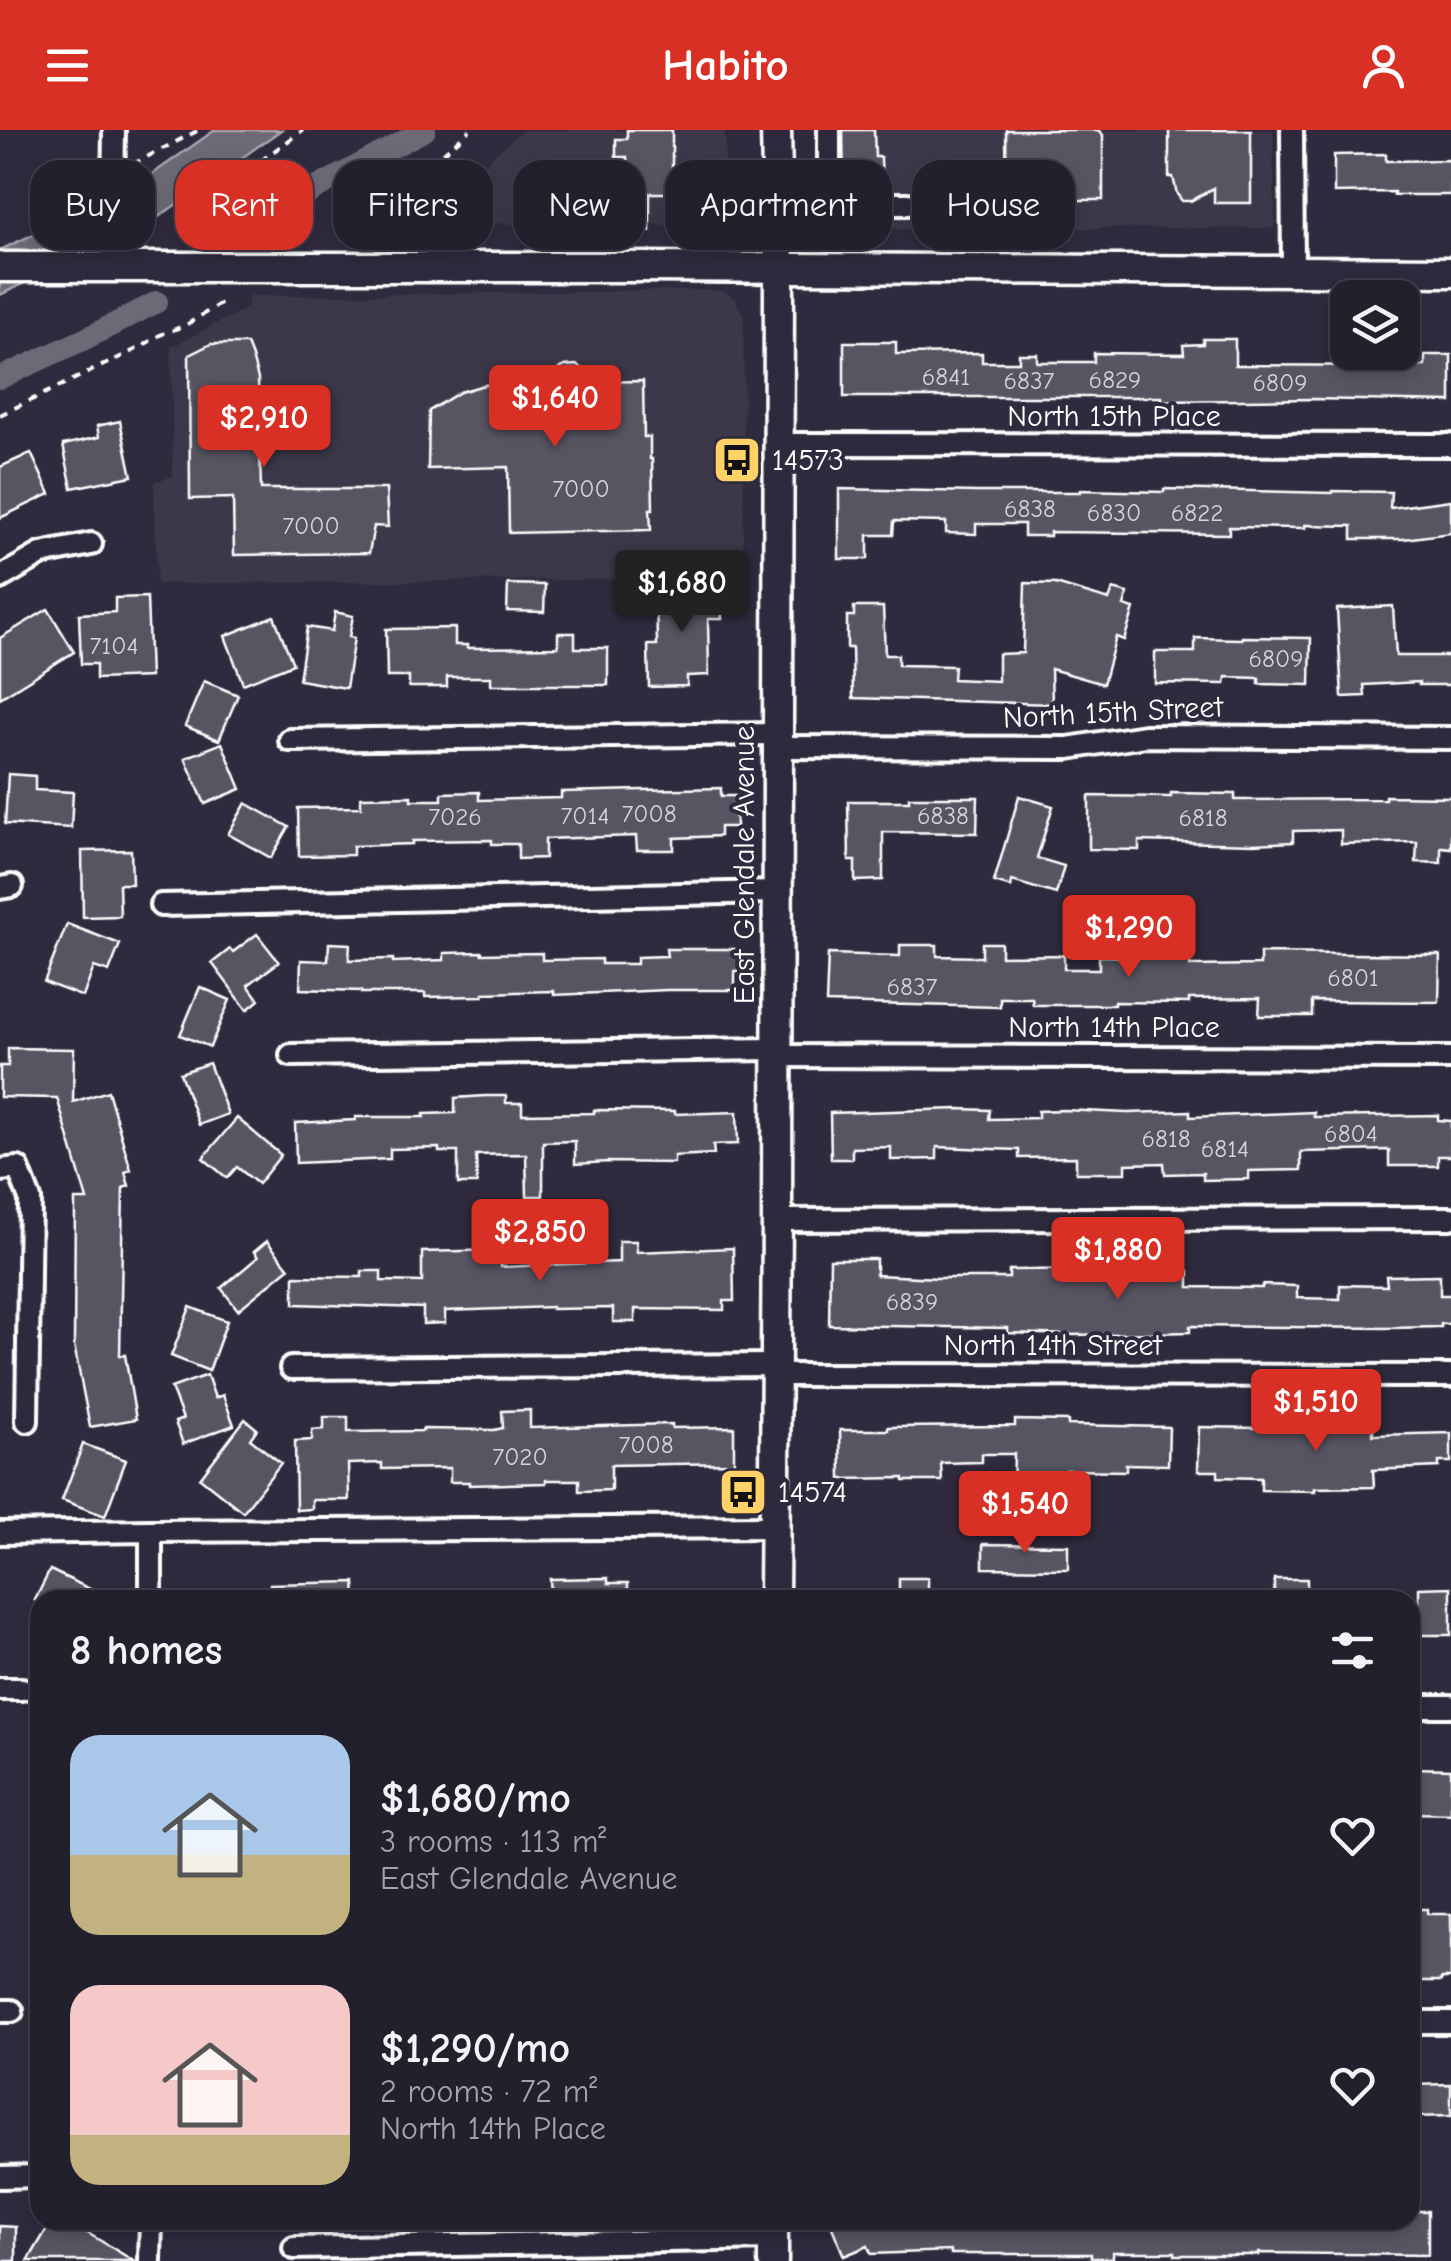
<!DOCTYPE html>
<meta charset="utf-8">
<style>
:root{--surface:#23202e;--page:#2f2d3a;--text:#f1f3f6;--muted:#a3a3aa;--line:#403e4a;--accent:#d93025}
body{margin:0;font-family:"Comic Neue",sans-serif;background:var(--page);color:var(--text);height:100vh;display:flex;flex-direction:column;font-size:38px;white-space:nowrap}
*{box-sizing:border-box;margin:0}
p{font-size:32px;color:var(--muted)}
.icon{flex:none;width:55px;height:55px;fill:none;stroke:currentColor;stroke-width:2;stroke-linecap:round;stroke-linejoin:round}
.map{position:relative;flex:1;overflow:hidden}
.panel{position:absolute;left:30px;top:1460px;width:1390px;height:640px;display:flex;flex-direction:column;background:var(--surface);border-radius:30px;box-shadow:0 5px 15px #0003,0 0 0 2px var(--line)}
.panel>*{flex:none}
.hud{position:absolute;left:30px;top:30px;width:1392px;height:90px;display:flex;gap:20px}
.controls{position:absolute;left:1330px;top:150px;display:grid;gap:20px}
.controls a{display:grid;place-items:center;width:90px;height:90px;border-radius:20px;background:var(--surface);box-shadow:0 5px 15px #0003,0 0 0 2px var(--line);font-size:50px}
.price{position:absolute;translate:-50% -85px;padding:0 22px;border-radius:10px;background:var(--accent);color:#fff;font-size:32px;line-height:65px;filter:drop-shadow(0 2px 5px #0008)}
.price::after{content:'';position:absolute;left:50%;top:60px;width:30px;height:22px;margin-left:-15px;background:inherit;clip-path:polygon(0 0,100% 0,50% 100%)}
.price.current{background:#222;color:#fff}
ul{padding:0;list-style:none}
li{display:flex;align-items:center;gap:30px;height:250px;padding:0 40px}
li span{display:grid;place-items:center;flex:none;width:280px;height:200px;border-radius:30px;color:#555}
li>.icon{margin-inline-start:auto}
span .icon{width:120px;height:120px;fill:#fffc;stroke-width:1}
li b{font-size:42px}
h2{display:flex;justify-content:space-between;align-items:center;height:120px;padding:0 40px;font-size:42px}
.chip{padding:0 35px;border-radius:30px;background:var(--surface);box-shadow:0 5px 15px #0003,0 0 0 2px var(--line);font-size:35px;line-height:90px}
.chip.current{background:var(--accent);color:#fff}
header{display:flex;justify-content:space-between;align-items:center;height:130px;padding:0 40px;background:var(--accent);color:#fff;font-size:45px;font-weight:600}
.map>svg:first-child{display:block}
.built{fill:#3c3749}
.water{fill:#6d6a77;stroke:#a7a6ad;stroke-width:2.5}
.lines{fill:none;stroke-linecap:round;stroke-linejoin:round}
.canal{stroke:#6d6a77;stroke-width:22}
.building{fill:#595564;stroke:#fff;stroke-width:2.5}
.minor-casing{stroke:#fff;stroke-width:28}
.major-casing{stroke:#fff;stroke-width:35}
.path{stroke:#fff;stroke-width:4;stroke-dasharray:8 8;stroke-linecap:butt}
.minor{stroke:#2f2a3d;stroke-width:20}
.major{stroke:#2f2a3d;stroke-width:28}
.labels{text-anchor:middle;stroke-width:8;stroke-linejoin:round;paint-order:stroke}
.number-label{font-size:25px;fill:#d6d4d8}
.street-label{font-size:30px;fill:#fff;stroke:#2f2a3d}
.poi-label{font-size:30px;fill:#fff;stroke:#2f2a3d;text-anchor:start}
</style>
<header><svg class="icon" aria-label="menu" viewBox="0 0 24 24"><path d="M4 6h16M4 12h16M4 18h16"/></svg>Habito<svg class="icon" aria-label="person" viewBox="0 0 24 24"><circle cx="12" cy="8" r="4"/><path d="M4 21q1-7 8-7t8 7"/></svg></header>
<div class="map">
<svg width="1451" height="2131" viewBox="0 0 1451 2131">
<rect width="100%" height="100%" fill="#2f2a3d"/>
<filter id="ink" filterUnits="userSpaceOnUse"><feTurbulence type="fractalNoise" baseFrequency=".01" numOctaves="2"/><feDisplacementMap in="SourceGraphic" scale="20" xChannelSelector="R" yChannelSelector="G"/><feConvolveMatrix kernelMatrix="1 2 1 2 8 2 1 2 1" color-interpolation-filters="sRGB"/></filter>
<g filter="url(#ink)">
<g class="built">
<path d="M523,0H725L726,72L708,95L414,93Z"/>
<path d="M816,0H1273L1275,98L833,99L816,83Z"/>
<path d="M711,160L724,162L735,168L744,187L743,448L157,454L154,352L173,346L171,217L247,178L248,166Z"/>
</g>
<path class="water" d="M215,0H281L153,91L0,165V120L134,57Z"/>
<g class="lines">
<g class="canal">
<path d="M266,95L316,58L425,0"/>
<path d="M0,248L85,209L157,172"/>
</g>
</g>
<g class="building">
<path d="M627,0H672V63H650V101H638L634,63H628L627,27H616V9H627Z"/>
<path d="M843,0H874L875,27H881L882,60H844Z"/>
<path d="M1006,0H1098L1103,5V70H1039V75H1007Z"/>
<path d="M1169,0H1251V73H1214V58L1191,71H1182L1177,64L1173,47H1169Z"/>
<path d="M1386,24V31L1451,30V65H1394V62L1334,63V25Z"/>
<path d="M1203,209H1235V235L1425,236V225H1451V272L1313,269L1162,271V267H844V212H896V224L982,223V232H1019V224H1037V232H1094V223L1184,224L1183,215L1203,214Z"/>
<path d="M211,214H247L252,227L258,249L261,359H386L388,397L374,396L369,423L234,425L233,368L190,369L189,225Z"/>
<path d="M576,235L586,241L593,252L643,251L644,307H650V329H652L653,379H650L651,400L509,403L508,337L428,339L429,281L460,262L484,255L519,251V255L550,254L559,239L565,236Z"/>
<path d="M120,291L132,346L72,358L63,315L99,307L97,296Z"/>
<path d="M31,323L50,364L0,388V337Z"/>
<path d="M839,359L977,362H1080V360L1164,362V359L1332,363V361L1391,362L1390,378L1451,370V403L1404,409H1352V396L1305,395V398L1229,397V404L1050,402V406H1024V394H976V404L946,403V392L894,391L893,405H868V429H839Z"/>
<path d="M1025,453L1056,454L1109,470L1113,459L1128,463L1124,476L1134,479L1124,510L1116,507L1103,554L1051,539L1052,574L853,568L852,518H847V486H854V477H883L885,525H898V535L954,536L953,549L998,551V524L1023,523Z"/>
<path d="M508,454L545,455L544,482L507,481Z"/>
<path d="M721,458L722,489H708L709,545L687,546V556L649,557L648,515H657L656,459Z"/>
<path d="M147,467L150,547L96,549V534H81L79,484L115,482V468Z"/>
<path d="M1393,476L1396,526H1451V555H1419V552L1364,555L1365,566L1342,567L1337,479Z"/>
<path d="M48,479L74,522L0,568V508Z"/>
<path d="M335,482L353,486L349,507L354,508L346,558L299,550L307,497L332,501Z"/>
<path d="M274,486L293,534L243,554L225,506Z"/>
<path d="M455,498V515H467V518L558,517V503H575V518H608V555H491V547H447V557H409V547H387L386,499Z"/>
<path d="M1242,507L1311,508L1310,555L1259,554V548L1226,547L1225,554L1155,553V522H1195V508L1242,509Z"/>
<path d="M204,551L238,565L219,610L185,596Z"/>
<path d="M222,613L241,659L205,674L185,628Z"/>
<path d="M8,644L35,646V660L73,662L71,698L5,694Z"/>
<path d="M721,658V666H735L736,697H720V706L674,708V720H637L636,706L545,709V728L518,729V714H492V710L412,711V714L353,716V725L299,726L298,678L361,677V667L411,666V670H442V663L479,662V670L561,668V662Z"/>
<path d="M1171,663L1235,664V670L1385,669V666L1451,667V718L1441,717V733L1416,732L1417,712L1341,714V700L1293,701V712L1254,714L1139,711V720L1089,719V666L1171,667Z"/>
<path d="M1019,666L1053,676L1037,728L1064,736L1056,764L1012,751L1011,757L994,752Z"/>
<path d="M909,667H978L977,703L883,702V750L855,751V731H849L848,671H909Z"/>
<path d="M246,673L289,697L271,728L228,704Z"/>
<path d="M131,720L132,754H119L120,786L83,787L82,721Z"/>
<path d="M67,794L120,814L109,842L94,837L83,867L44,852Z"/>
<path d="M257,804L279,832L248,855L259,870L247,880L212,833L230,819L233,822Z"/>
<path d="M329,813L350,814L349,830L393,829V832L444,830V823L482,822V824L542,823V830L601,829V834H637V827L667,826L666,819H741L742,841H735V860H668L554,865V861L483,863V866L425,867V863H361V861L300,859L301,830L328,831Z"/>
<path d="M982,813H1001V826L1064,825V839H1099V826L1140,827V821H1190V836L1260,835V823L1440,825L1439,872L1312,871V886H1259L1260,868L1189,869V873L1114,872V875H1033L1032,868H1000V877L826,873L828,824L900,826V815H937V826L982,827Z"/>
<path d="M200,857L230,870L210,917L180,905Z"/>
<path d="M8,918L74,919L73,972L108,961L131,1040L125,1042L129,1056L123,1058L120,1226L125,1225L136,1289L90,1297L74,1215L75,1070H87L57,968L0,967V936H8Z"/>
<path d="M209,933L228,984L199,995L180,943Z"/>
<path d="M485,966H506V973H522V984L594,983V980L675,981V984L737,982L738,1014L713,1015L714,1024L674,1026V1033L608,1032L575,1034V1011L543,1012V1066H527L526,1024L476,1025L477,1054H458V1022H439V1018L390,1019V1029L296,1033L295,993L355,990V987H424V984L455,983V968Z"/>
<path d="M958,979L990,980L989,989L1038,988V981L1064,980L1127,983L1190,981V987L1314,982V987L1438,985V990L1451,991V1026H1438V1036H1389V1020L1301,1022V1040L1249,1041V1049L1203,1050V1043L1165,1044L1164,1033L1126,1034V1043H1076V1027L1019,1028V1020L937,1017V1029L891,1030V1017L852,1018V1029H831L830,983Z"/>
<path d="M237,988L281,1025L258,1054L237,1037L227,1048L203,1028Z"/>
<path d="M267,1111L289,1138L238,1180L221,1158L258,1127L254,1122Z"/>
<path d="M619,1111H636L637,1122L733,1118L734,1171H724V1180L635,1179V1192H613V1178L552,1179V1177L445,1181V1193L423,1194V1178L294,1174V1146L362,1147V1141H381V1151L422,1152V1122L501,1120V1137L619,1132Z"/>
<path d="M830,1129H876V1145L939,1148H1009V1140L1127,1139V1143L1189,1141V1157L1262,1158V1155L1297,1156V1168L1340,1169V1155L1387,1156L1386,1146L1440,1145V1165H1451V1194H1441V1197L1388,1198L1190,1196V1202L1074,1205L1008,1203V1198L829,1195Z"/>
<path d="M190,1177L227,1191L209,1241L171,1226Z"/>
<path d="M207,1245L215,1268L223,1265L234,1295L183,1314L175,1292L183,1289L171,1258Z"/>
<path d="M530,1280V1298L672,1294V1298L734,1297V1333L611,1335V1360L579,1361V1350H546V1353L469,1355V1352H450V1338L382,1339V1333L348,1334L349,1370H312V1379L296,1380L295,1311L312,1310V1300L324,1299V1287H348V1302L423,1301V1299L494,1300L503,1298L502,1281Z"/>
<path d="M245,1289L257,1299L250,1309L281,1333L243,1382L200,1348Z"/>
<path d="M1015,1290L1068,1291V1295L1169,1297L1168,1335L1126,1334V1341L1067,1340V1354L1050,1353V1360H1013L1014,1324H982V1332L941,1333L942,1351H904V1348L841,1349L840,1300H888V1297L1015,1296Z"/>
<path d="M1352,1290H1373V1305L1451,1303V1332H1439V1337L1373,1340L1374,1357L1315,1358V1361L1261,1360V1348L1218,1347V1341H1198L1199,1297L1262,1298L1263,1291L1316,1293V1297L1352,1296Z"/>
<path d="M83,1314L126,1330L105,1386L62,1370Z"/>
<path d="M983,1414L1068,1415V1439L983,1438Z"/>
<path d="M50,1440L113,1470H35Z"/>
<path d="M608,1448V1453H628V1470H551L550,1449Z"/>
<rect x="899" y="1448" width="29" height="22"/>
<rect x="1274" y="1449" width="33" height="21"/>
<path d="M355,1452L356,1470H270V1454Z"/>
<path d="M1451,1457V1505H1419V1458Z"/>
<path d="M1413,1638L1451,1639V1684L1413,1683Z"/>
<path d="M1410,1779H1427V1784H1451V1848H1442V1851H1410Z"/>
<path d="M1451,1954V1986L1410,1987V1955Z"/>
<path d="M1411,2081H1428V2125L1259,2123V2125H1175V2122H1113V2128H1091V2124H951V2121L871,2124L868,2116L844,2126L829,2090H1410Z"/>
<path d="M66,2090L134,2131H28L51,2092L61,2098Z"/>
<path d="M0,2096L16,2097V2131H0Z"/>
</g>
<g class="lines">
<g class="minor-casing">
<g id="minor">
<path d="M829,0V61L834,71L842,74H908"/>
<path d="M1292,0L1293,140"/>
<path d="M112,136L114,0"/>
<path d="M778,314L1451,315"/>
<path d="M0,448L41,424L91,414"/>
<path d="M290,610L777,604"/>
<path d="M777,617L1068,618L1145,606L1451,608"/>
<path d="M0,758L12,756"/>
<path d="M161,775L777,762"/>
<path d="M291,925L777,919"/>
<path d="M777,926L1451,928"/>
<path d="M0,1040L18,1038L30,1069L27,1291"/>
<path d="M777,1090L1451,1088"/>
<path d="M291,1238L776,1235"/>
<path d="M776,1245L1451,1246"/>
<path d="M151,1401L775,1397"/>
<path d="M0,1403L151,1401V1470"/>
<path d="M0,1559H22"/>
<path d="M1410,1576H1451"/>
<path d="M0,1881H12"/>
<path d="M1410,1892H1451"/>
<path d="M0,2047L40,2046"/>
<path d="M294,2118L773,2109"/>
<path d="M150,2131L151,2090"/>
</g>
</g>
<g class="major-casing">
<g id="major">
<path d="M0,137H640L1451,142"/>
<path d="M774,1470L777,1090L779,138L776,0"/>
<path d="M773,2131V2090"/>
</g>
</g>
<g class="path">
<path d="M133,34L199,0"/>
<path d="M196,78L303,0"/>
<path d="M340,99L394,66L470,0"/>
<path d="M0,285L137,219L160,205L186,195L221,173L222,168"/>
</g>
<use href="#minor" class="minor"/>
<use href="#major" class="major"/>
</g>
</g>
<defs>
<g id="bus-square" transform="scale(2.5)"><rect x="-9" y="-9" width="18" height="18" rx="4" fill="#ffd166" stroke="#2f2a3d"/><path d="M-5-6H5V4H4V6H2V4H-2V6H-4V4H-5ZM-3.5-4V0h7V-4ZM-3.5 1.2v1.5H-2V1.2ZM2 1.2v1.5H3.5V1.2Z" fill="#111"/></g>
</defs>
<g fill-rule="evenodd">
<use href="#bus-square" x="737" y="330"/>
<use href="#bus-square" x="743" y="1362"/>
</g>
<g class="labels">
<g class="number-label">
<text x="946" y="255">6841</text>
<text x="1115" y="258">6829</text>
<text x="1029" y="259">6837</text>
<text x="1280" y="261">6809</text>
<text x="581" y="367">7000</text>
<text x="1030" y="387">6838</text>
<text x="1114" y="391">6830</text>
<text x="1197" y="391">6822</text>
<text x="311" y="404">7000</text>
<text x="114" y="524">7104</text>
<text x="1276" y="537">6809</text>
<text x="649" y="692">7008</text>
<text x="585" y="694">7014</text>
<text x="943" y="694">6838</text>
<text x="455" y="695">7026</text>
<text x="1203" y="696">6818</text>
<text x="1353" y="856">6801</text>
<text x="912" y="865">6837</text>
<text x="1351" y="1012">6804</text>
<text x="1166" y="1017">6818</text>
<text x="1225" y="1027">6814</text>
<text x="912" y="1180">6839</text>
<text x="646" y="1323">7008</text>
<text x="520" y="1335">7020</text>
</g>
<g class="street-label">
<text x="1114" y="296">North 15th Place</text>
<text transform="translate(1113 582) rotate(-3)" y="10">North 15th Street</text>
<text transform="translate(744 735) rotate(-90)" y="10">East Glendale Avenue</text>
<text x="1114" y="907">North 14th Place</text>
<text x="1053" y="1225">North 14th Street</text>
</g>
<g class="poi-label">
<text x="772" y="340">14573</text>
<text x="778" y="1372">14574</text>
</g>
</g>
</svg>
<div class="controls">
<a><svg class="icon" aria-label="layers" viewBox="0 0 24 24"><path d="M12 4l9 5-9 5-9-5zM3 14l9 5 9-5"/></svg></a>
</div>
<b class="price" style="left:555px;top:320px">$1,640</b>
<b class="price" style="left:264px;top:340px">$2,910</b>
<b class="price current" style="left:682px;top:505px">$1,680</b>
<b class="price" style="left:1129px;top:850px">$1,290</b>
<b class="price" style="left:540px;top:1154px">$2,850</b>
<b class="price" style="left:1118px;top:1172px">$1,880</b>
<b class="price" style="left:1316px;top:1324px">$1,510</b>
<b class="price" style="left:1025px;top:1426px">$1,540</b>
<div class="hud">
<a class="chip">Buy</a>
<a class="chip current">Rent</a>
<a class="chip">Filters</a>
<a class="chip">New</a>
<a class="chip">Apartment</a>
<a class="chip">House</a>
</div>
<section class="panel">
<h2>8 homes<svg class="icon" aria-label="filters" viewBox="0 0 24 24"><path d="M4 7h16M4 17h16"/><circle cx="9" cy="7" r="2"/><circle cx="15" cy="17" r="2"/></svg></h2>
<ul>
<li><span style="background:linear-gradient(#a9c7e8 60%,#c2b280 0)"><svg class="icon" aria-label="home" viewBox="0 0 24 24"><path d="M3 11l9-7 9 7M6 9v11h12V9"/></svg></span><div><b>$1,680/mo</b><p>3 rooms · 113 m²</p><p>East Glendale Avenue</p></div><svg class="icon" aria-label="heart" viewBox="0 0 24 24"><path d="M12 20l-8-8c-3-5 5-10 8-4 3-6 11-1 8 4z"/></svg></li>
<li><span style="background:linear-gradient(#f6c9c9 75%,#c2b280 0)"><svg class="icon" aria-label="home" viewBox="0 0 24 24"><path d="M3 11l9-7 9 7M6 9v11h12V9"/></svg></span><div><b>$1,290/mo</b><p>2 rooms · 72 m²</p><p>North 14th Place</p></div><svg class="icon" aria-label="heart" viewBox="0 0 24 24"><path d="M12 20l-8-8c-3-5 5-10 8-4 3-6 11-1 8 4z"/></svg></li>
</ul>
</section>
</div>
